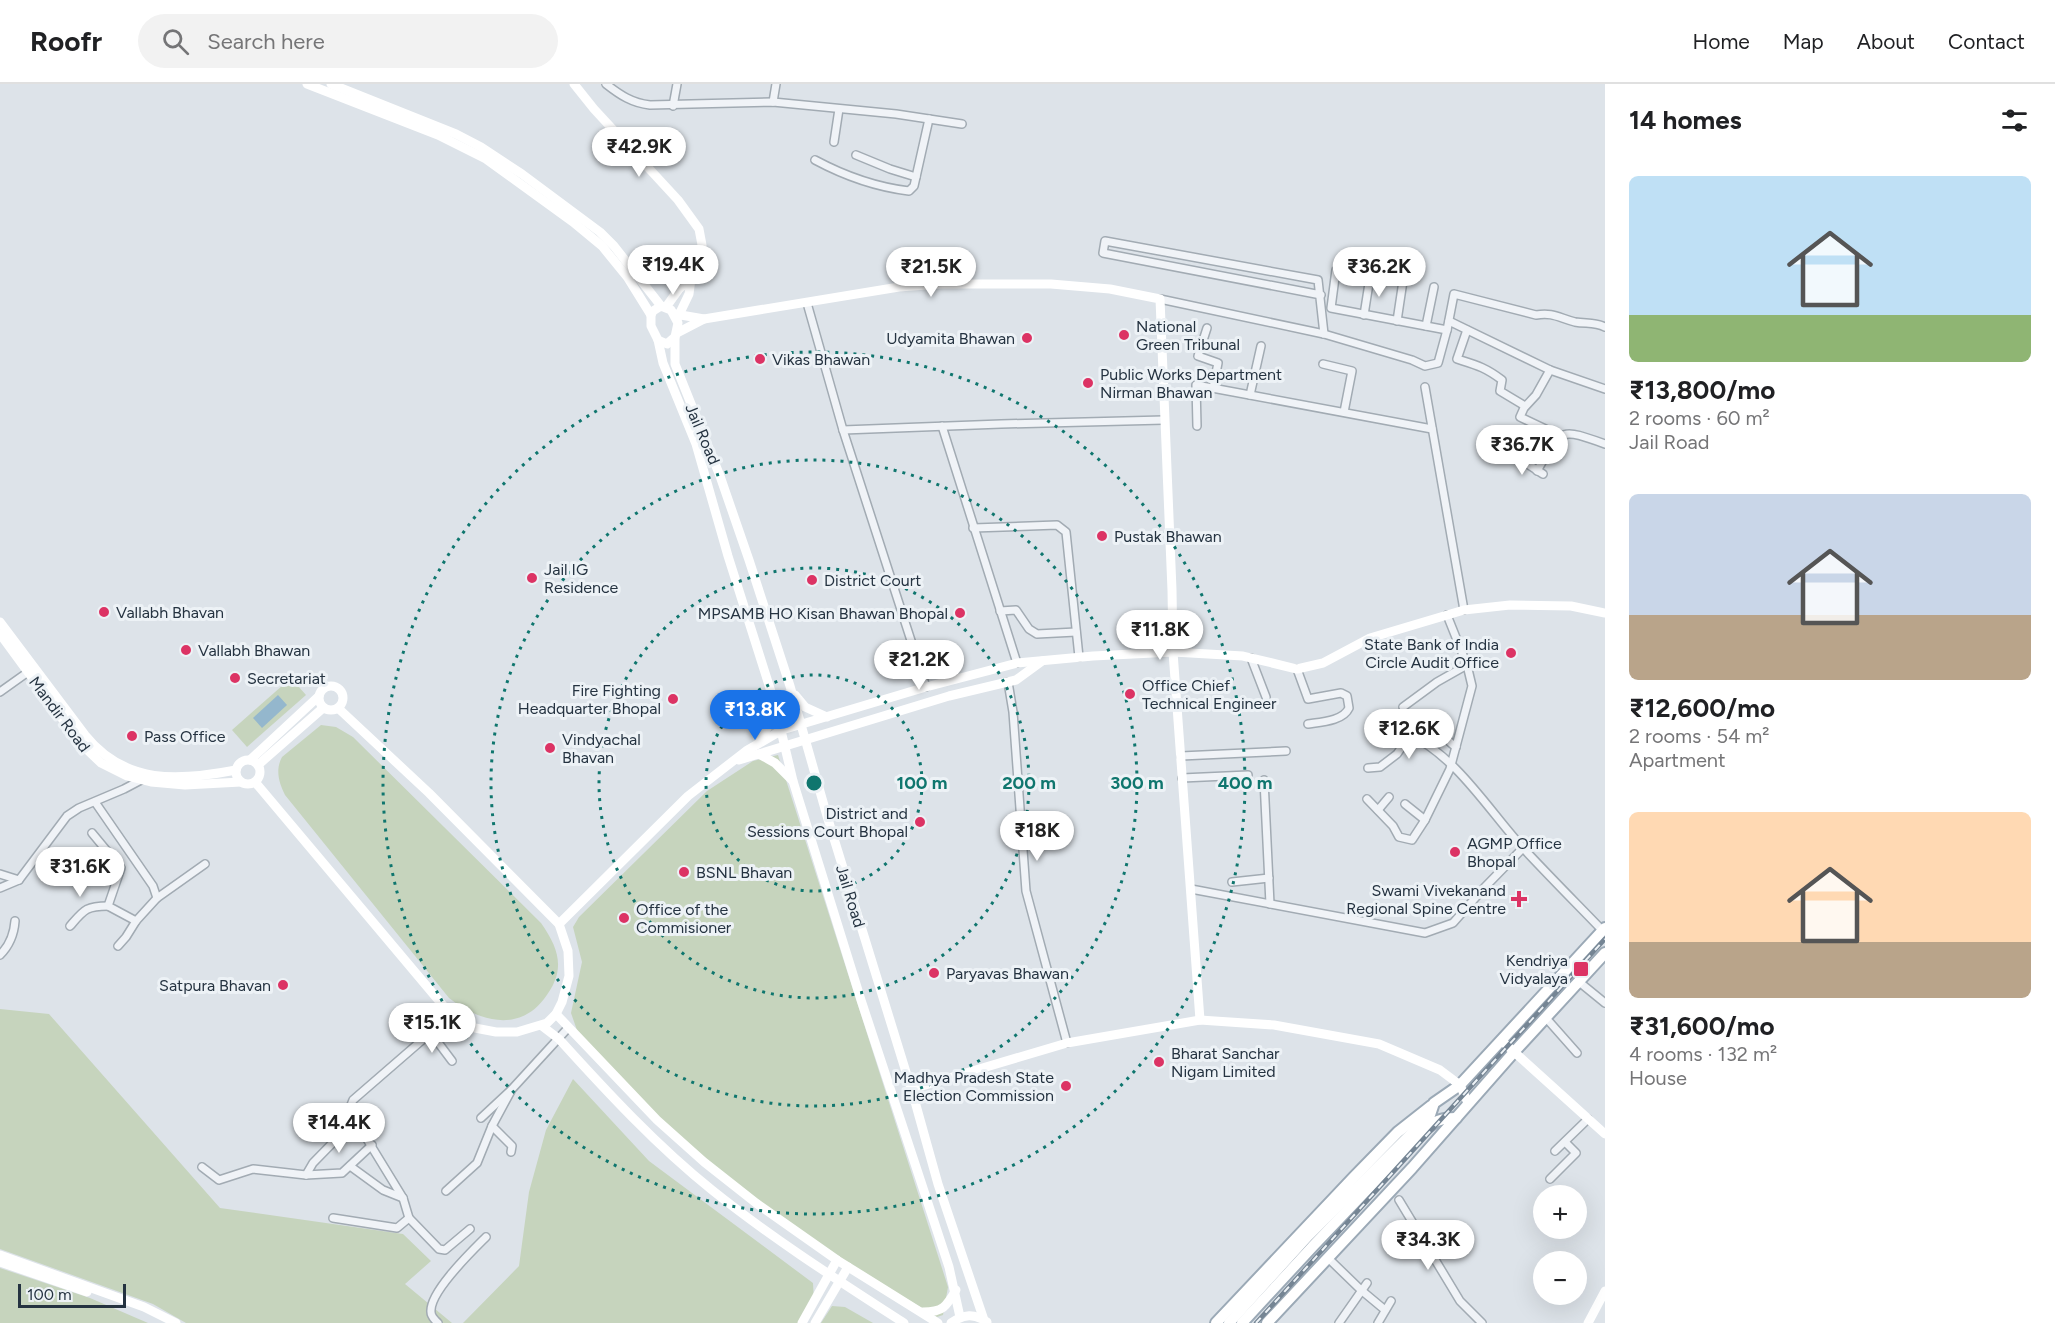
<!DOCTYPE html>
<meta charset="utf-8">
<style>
:root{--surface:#fff;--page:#f2f2f2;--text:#202124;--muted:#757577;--line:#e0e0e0;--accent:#1a73e8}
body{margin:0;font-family:Figtree,sans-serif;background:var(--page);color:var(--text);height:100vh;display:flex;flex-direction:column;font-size:22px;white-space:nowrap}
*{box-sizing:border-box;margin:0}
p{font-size:20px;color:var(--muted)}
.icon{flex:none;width:33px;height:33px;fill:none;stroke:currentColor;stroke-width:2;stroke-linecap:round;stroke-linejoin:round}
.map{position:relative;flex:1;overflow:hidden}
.details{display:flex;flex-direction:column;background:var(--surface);width:450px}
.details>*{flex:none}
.tools{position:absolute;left:1533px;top:1101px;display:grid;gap:12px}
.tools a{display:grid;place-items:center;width:54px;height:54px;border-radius:50%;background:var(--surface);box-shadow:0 6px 24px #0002;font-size:30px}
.scale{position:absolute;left:18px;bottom:15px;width:108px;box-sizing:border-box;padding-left:6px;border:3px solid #253341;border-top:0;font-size:16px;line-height:21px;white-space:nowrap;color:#253341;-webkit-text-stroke:4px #edf2f6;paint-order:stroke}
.price{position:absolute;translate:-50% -51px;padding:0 14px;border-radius:21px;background:#fff;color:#222;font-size:20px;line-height:39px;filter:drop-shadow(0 2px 3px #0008)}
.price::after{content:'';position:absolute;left:50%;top:36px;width:18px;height:14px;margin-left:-9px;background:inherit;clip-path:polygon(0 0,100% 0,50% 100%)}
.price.selected{background:var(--accent);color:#fff}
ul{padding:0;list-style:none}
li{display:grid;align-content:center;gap:12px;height:318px;padding:0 24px}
li span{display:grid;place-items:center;height:186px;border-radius:9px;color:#555}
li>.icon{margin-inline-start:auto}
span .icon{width:108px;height:108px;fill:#fffc;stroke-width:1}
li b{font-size:26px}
h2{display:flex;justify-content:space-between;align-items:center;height:72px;padding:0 24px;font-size:26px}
header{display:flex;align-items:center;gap:36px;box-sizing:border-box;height:84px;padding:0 30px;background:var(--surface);border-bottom:2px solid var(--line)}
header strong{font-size:28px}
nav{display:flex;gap:33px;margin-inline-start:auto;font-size:21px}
.search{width:420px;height:54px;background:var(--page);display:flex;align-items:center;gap:15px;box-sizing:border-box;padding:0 21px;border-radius:33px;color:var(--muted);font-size:22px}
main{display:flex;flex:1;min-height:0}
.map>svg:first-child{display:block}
.green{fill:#c6d4bd}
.water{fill:#94b7cd}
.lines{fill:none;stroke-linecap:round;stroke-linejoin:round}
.street-casing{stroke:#a2abb3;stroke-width:10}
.primary-casing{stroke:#9ba9b6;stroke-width:14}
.street{stroke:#f0f3f7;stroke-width:7}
.secondary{stroke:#fff;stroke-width:9}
.primary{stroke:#fff;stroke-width:10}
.rail-casing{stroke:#758594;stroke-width:4.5}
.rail{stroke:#edf2f6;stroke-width:2;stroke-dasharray:7;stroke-linecap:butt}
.ring{fill:none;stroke:#0f766e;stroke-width:3;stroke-dasharray:3 6}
.poi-dot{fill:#dc3364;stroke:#edf2f6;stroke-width:2}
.labels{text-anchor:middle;stroke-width:6;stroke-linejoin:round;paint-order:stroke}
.poi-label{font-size:16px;fill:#253341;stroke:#edf2f6;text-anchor:start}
.street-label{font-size:16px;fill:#253341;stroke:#edf2f6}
.centre{fill:#0f766e;stroke:#edf2f6;stroke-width:3}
.ring-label{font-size:18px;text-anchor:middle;font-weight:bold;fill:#0f766e;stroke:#edf2f6;stroke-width:6;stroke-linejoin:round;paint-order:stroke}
</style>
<header>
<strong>Roofr</strong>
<div class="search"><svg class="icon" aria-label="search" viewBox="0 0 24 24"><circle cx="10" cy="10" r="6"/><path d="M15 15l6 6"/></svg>Search here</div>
<nav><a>Home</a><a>Map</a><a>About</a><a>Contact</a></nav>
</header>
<main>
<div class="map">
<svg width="1605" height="1239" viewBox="0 0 1605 1239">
<rect width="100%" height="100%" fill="#dde3e9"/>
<g class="green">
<path d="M291,594L306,611L247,663L232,646Z"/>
<path d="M321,641L336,643L353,653L541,839C560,866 566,887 544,915C518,949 478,937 449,914L285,711C279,699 275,686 282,673Z"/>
<path d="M778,671L948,1203L943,1231L937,1233L820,1164L670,1047L579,952L571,929L582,878L573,843L579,833L707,707L753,677Z"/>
<path d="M0,925L49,930L220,1124L403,1150L431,1177L405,1200L452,1239H186L153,1220L0,1165Z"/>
<path d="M573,995L649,1077L813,1199L814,1217L802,1239H463L519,1182L529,1108L546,1046Z"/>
<path d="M0,1184L90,1214L148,1239H0Z"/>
<path d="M832,1222L845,1223L873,1239H821Z"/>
</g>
<path class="water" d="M278,611L287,621L262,644L253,634Z"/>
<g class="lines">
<g class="street-casing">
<g id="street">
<path d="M606,0C620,11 632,19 650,21L773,18L896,30L962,40"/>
<path d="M773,18L776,0"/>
<path d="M673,22L677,0"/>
<path d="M834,58L839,25"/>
<path d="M856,71L890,85L916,93"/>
<path d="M815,76C843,91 876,103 909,107L914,102L929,35"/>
<path d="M1336,186L1331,224L1447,246"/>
<path d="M1321,211L1103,169L1105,157L1318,196L1324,250"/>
<path d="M1160,215L1324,250L1412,276L1425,282L1438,279L1447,246L1454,210L1536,231C1553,228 1559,234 1575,238C1586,240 1595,238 1605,243"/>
<path d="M807,219L843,346L926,603"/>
<path d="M1364,231L1370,193"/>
<path d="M1397,237L1403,197"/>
<path d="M1449,237L1550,286L1605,305"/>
<path d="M1426,242L1434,203"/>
<path d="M1207,244L1198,272L1218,279L1213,304"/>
<path d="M1467,246L1457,275C1476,281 1485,283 1502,296L1500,307L1525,322"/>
<path d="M1323,280L1352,287L1344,328"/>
<path d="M1550,286L1536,311L1524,324L1520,333L1560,352"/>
<path d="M1425,303L1464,526"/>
<path d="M1250,311L1261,262"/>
<path d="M942,342L1017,579"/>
<path d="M1197,342L1196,301L1432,345"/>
<path d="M843,346L1001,340L1164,336"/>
<path d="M1515,372L1543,390"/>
<path d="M1537,387C1561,345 1558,343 1605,360"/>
<path d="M973,444L1057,441L1066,448L1079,573"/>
<path d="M1000,527L1016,526L1029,545L1037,550L1076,548"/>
<path d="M1251,574L1266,613"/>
<path d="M1297,585L1308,615L1341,609L1347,612L1349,624C1343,637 1322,638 1308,640"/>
<path d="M1008,598L1013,628L1026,807L1067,959"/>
<path d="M0,608L28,588"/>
<path d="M1403,623L1437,598L1467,581"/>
<path d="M1422,630C1436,639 1442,654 1456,663"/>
<path d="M1181,672L1286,667"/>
<path d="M1368,684L1380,683L1397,670L1410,651C1456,672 1490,728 1523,764C1549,792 1576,819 1603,847"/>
<path d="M1182,694L1248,691"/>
<path d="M1264,696L1270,820"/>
<path d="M1367,715L1393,742L1399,753L1412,756L1425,736L1450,685L1472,602L1467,581L1447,531"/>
<path d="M95,718L153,802L157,814L136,837L126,853L118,862"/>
<path d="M1405,720L1425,736"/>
<path d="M1378,726L1389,713"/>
<path d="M92,749L121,784L108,822L136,837"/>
<path d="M0,790L19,796"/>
<path d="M1232,798L1269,794"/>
<path d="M0,804L19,796L67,732L79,724L124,705L141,696"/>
<path d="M1191,805L1425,849L1453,839L1484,804L1523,764"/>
<path d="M157,814L205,780"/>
<path d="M70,842C84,826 86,822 108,822"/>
<path d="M0,871C10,861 14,851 15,837"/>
<path d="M1578,897L1605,919"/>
<path d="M451,931L353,1016L351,1021V1029L403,1114L409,1134L439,1165L445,1166L470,1145"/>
<path d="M1546,934L1577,969"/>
<path d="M431,949L452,977"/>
<path d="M481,1034L510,1007"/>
<path d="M1555,1067L1588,1035"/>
<path d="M511,1068L512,1062L492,1042L512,1005L568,944"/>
<path d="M350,1082L383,1106L403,1114"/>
<path d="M202,1083L219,1096L253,1085L306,1091L342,1089L372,1061"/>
<path d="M306,1091L313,1079L356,1035"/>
<path d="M1550,1095L1576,1069L1565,1058"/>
<path d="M446,1107L477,1079L492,1042"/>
<path d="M1399,1116L1460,1217L1482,1239"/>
<path d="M333,1134L397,1144L409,1134"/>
<path d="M1328,1174L1361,1206L1385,1226"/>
<path d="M438,1239C435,1236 431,1233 431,1228C429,1208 473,1166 486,1153"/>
<path d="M1339,1239L1367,1199"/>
<path d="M1378,1239L1391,1217"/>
</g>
</g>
<g class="primary-casing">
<g id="primary">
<path d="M1216,1239L1354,1093L1398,1048L1431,1022"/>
<path d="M1229,1239L1308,1152L1430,1031L1434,1019L1460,1001L1605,844"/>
<path d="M1242,1239L1314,1161L1424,1046C1435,1037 1441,1034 1456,1034"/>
<path d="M1267,1239L1412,1084L1514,968L1605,869"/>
</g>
</g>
<use href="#street" class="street"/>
<g class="secondary">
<path d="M307,0L438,51L486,75L573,138L602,162L628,194L651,231"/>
<path d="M331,0L456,50L481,63L522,90L600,148L614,162L661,222"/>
<path d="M574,0L594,25L678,116L699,145L702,161L701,174L691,195L689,210L677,235"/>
<path d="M661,222L671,226L678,239L675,253L667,260L658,256L651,242V231L653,227Z"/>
<path d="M666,223L679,205L691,195"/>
<path d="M675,230L704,235L899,203L941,200H1051L1110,205L1160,215L1172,506L1173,568L1200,936"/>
<path d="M677,249L704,235"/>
<path d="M675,253V280L720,392L749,476L790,602L827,732L914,1014L938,1100L984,1236"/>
<path d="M658,256L663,279L696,360L728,472L774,617L793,697L861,916L949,1183L960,1233"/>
<path d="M0,538L85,651C125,701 179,697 236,686"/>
<path d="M0,550L80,659L101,679L127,692L151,698L185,701L241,698"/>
<circle cx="331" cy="614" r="12"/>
<path d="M795,611L805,623L827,633"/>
<path d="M760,658L770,638L773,620"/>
<path d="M759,670L775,679L793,697"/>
<circle cx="248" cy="688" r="12"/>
<path d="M250,676L319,612"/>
<path d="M739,676L949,612L1016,596L1042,577"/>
<path d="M258,681L323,624"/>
<path d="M255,698L451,931L475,944L496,948H517L547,939L556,930L562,918L569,892L568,867L559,840L429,709L338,624"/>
<path d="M559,840L688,712L746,667L782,646L926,603L1017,579L1093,572L1173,568L1243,572L1297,585L1323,579L1370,554L1464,526L1510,521L1571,522L1605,529"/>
<path d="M556,930L657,1036L704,1078L756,1119L837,1176L938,1239"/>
<path d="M542,942L559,955C607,1008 657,1062 712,1106C773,1155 839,1197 904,1239"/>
<path d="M1502,957L1605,1050"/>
<path d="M912,1005L1067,959L1200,936L1274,941L1379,960L1440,986L1460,1001L1468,1019"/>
<path d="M0,1171L144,1223L176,1239"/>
<path d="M0,1178L87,1208"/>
<path d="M923,1228C943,1228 946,1223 956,1206"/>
<path d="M802,1239L837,1176"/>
<path d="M815,1239L848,1183"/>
<path d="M951,1239C964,1230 974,1229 987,1238"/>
<path d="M1588,1239L1605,1207"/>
</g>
<use href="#primary" class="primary"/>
<g class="rail-casing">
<path id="rail" d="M1256,1239L1605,855"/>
</g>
<use href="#rail" class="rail"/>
</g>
<g class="ring">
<circle cx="814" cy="699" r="108"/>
<circle cx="814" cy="699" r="215"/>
<circle cx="814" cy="699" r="323"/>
<circle cx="814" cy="699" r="431"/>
</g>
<g class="poi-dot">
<circle cx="1124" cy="251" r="6"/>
<circle cx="1027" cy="254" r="6"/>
<circle cx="760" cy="275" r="6"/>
<circle cx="1088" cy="299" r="6"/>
<circle cx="1102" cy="452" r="6"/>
<circle cx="532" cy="494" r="6"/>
<circle cx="812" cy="496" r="6"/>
<circle cx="104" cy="528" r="6"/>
<circle cx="960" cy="529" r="6"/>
<circle cx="186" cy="566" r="6"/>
<circle cx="1511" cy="569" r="6"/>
<circle cx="235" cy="594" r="6"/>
<circle cx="1130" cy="610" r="6"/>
<circle cx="673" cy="615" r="6"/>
<circle cx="132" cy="652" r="6"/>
<circle cx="550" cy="664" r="6"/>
<circle cx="920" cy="738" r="6"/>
<circle cx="1455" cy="768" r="6"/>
<circle cx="684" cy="788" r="6"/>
<path d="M1516 806h6v6h6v6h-6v6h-6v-6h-6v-6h6z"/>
<circle cx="624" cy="834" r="6"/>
<rect x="1573" y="877" width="16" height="16" rx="3"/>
<circle cx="934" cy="889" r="6"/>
<circle cx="283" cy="901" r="6"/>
<circle cx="1159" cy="978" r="6"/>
<circle cx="1066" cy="1002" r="6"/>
</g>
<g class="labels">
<g class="poi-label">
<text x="1136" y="248">National<tspan x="1136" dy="18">Green Tribunal</tspan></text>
<text x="1015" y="260" text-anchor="end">Udyamita Bhawan</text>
<text x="772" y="281">Vikas Bhawan</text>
<text x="1100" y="296">Public Works Department<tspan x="1100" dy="18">Nirman Bhawan</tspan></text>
<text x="1114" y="458">Pustak Bhawan</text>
<text x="544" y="491">Jail IG<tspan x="544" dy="18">Residence</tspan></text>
<text x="824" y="502">District Court</text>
<text x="116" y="534">Vallabh Bhavan</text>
<text x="948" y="535" text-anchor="end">MPSAMB HO Kisan Bhawan Bhopal</text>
<text x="1499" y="566" text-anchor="end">State Bank of India<tspan x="1499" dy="18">Circle Audit Office</tspan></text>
<text x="198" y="572">Vallabh Bhawan</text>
<text x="247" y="600">Secretariat</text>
<text x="1142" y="607">Office Chief<tspan x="1142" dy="18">Technical Engineer</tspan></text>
<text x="661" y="612" text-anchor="end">Fire Fighting<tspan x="661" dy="18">Headquarter Bhopal</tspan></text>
<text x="144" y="658">Pass Office</text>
<text x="562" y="661">Vindyachal<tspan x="562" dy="18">Bhavan</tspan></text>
<text x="908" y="735" text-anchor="end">District and<tspan x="908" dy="18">Sessions Court Bhopal</tspan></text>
<text x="1467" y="765">AGMP Office<tspan x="1467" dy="18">Bhopal</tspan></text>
<text x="696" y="794">BSNL Bhavan</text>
<text x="1506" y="812" text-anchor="end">Swami Vivekanand<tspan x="1506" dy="18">Regional Spine Centre</tspan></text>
<text x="636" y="831">Office of the<tspan x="636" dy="18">Commisioner</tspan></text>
<text x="1568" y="882" text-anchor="end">Kendriya<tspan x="1568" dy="18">Vidyalaya</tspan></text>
<text x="946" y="895">Paryavas Bhawan</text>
<text x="271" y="907" text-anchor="end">Satpura Bhavan</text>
<text x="1171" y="975">Bharat Sanchar<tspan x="1171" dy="18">Nigam Limited</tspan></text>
<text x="1054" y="999" text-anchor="end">Madhya Pradesh State<tspan x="1054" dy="18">Election Commission</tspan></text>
</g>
<g class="street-label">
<text transform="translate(703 350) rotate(67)" y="6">Jail Road</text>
<text transform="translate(60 630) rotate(53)" y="6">Mandir Road</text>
<text transform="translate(851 812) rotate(73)" y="6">Jail Road</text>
</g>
</g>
<circle cx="814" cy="699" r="9" class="centre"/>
<g class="ring-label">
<text x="922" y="705">100 m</text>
<text x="1029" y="705">200 m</text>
<text x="1137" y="705">300 m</text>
<text x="1245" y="705">400 m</text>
</g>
</svg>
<div class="tools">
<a>+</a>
<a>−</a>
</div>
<div class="scale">100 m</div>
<b class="price" style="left:639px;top:94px">₹42.9K</b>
<b class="price" style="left:673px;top:212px">₹19.4K</b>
<b class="price" style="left:931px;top:214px">₹21.5K</b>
<b class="price" style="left:1379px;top:214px">₹36.2K</b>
<b class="price" style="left:1522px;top:392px">₹36.7K</b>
<b class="price" style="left:1160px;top:577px">₹11.8K</b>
<b class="price" style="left:919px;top:607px">₹21.2K</b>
<b class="price selected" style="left:755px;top:657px">₹13.8K</b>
<b class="price" style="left:1409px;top:676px">₹12.6K</b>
<b class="price" style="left:1037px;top:778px">₹18K</b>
<b class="price" style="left:80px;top:814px">₹31.6K</b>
<b class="price" style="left:432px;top:970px">₹15.1K</b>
<b class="price" style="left:339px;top:1070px">₹14.4K</b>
<b class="price" style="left:1428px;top:1187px">₹34.3K</b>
</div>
<section class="details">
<h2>14 homes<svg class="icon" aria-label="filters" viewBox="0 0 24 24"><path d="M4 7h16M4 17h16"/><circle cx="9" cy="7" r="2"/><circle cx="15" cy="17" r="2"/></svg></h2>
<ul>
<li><span style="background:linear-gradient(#bfe0f5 75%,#8fb573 0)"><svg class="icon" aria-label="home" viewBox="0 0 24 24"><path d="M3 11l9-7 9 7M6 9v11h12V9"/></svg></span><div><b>₹13,800/mo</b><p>2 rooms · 60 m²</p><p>Jail Road</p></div></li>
<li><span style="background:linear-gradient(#c9d6e8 65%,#b9a48a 0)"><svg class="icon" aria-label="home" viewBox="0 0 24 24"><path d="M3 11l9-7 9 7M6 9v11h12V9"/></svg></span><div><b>₹12,600/mo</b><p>2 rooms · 54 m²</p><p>Apartment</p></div></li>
<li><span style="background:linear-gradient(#ffd9b3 70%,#b9a48a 0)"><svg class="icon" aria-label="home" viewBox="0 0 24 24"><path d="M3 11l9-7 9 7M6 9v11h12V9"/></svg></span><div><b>₹31,600/mo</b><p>4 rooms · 132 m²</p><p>House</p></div></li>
</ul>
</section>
</main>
